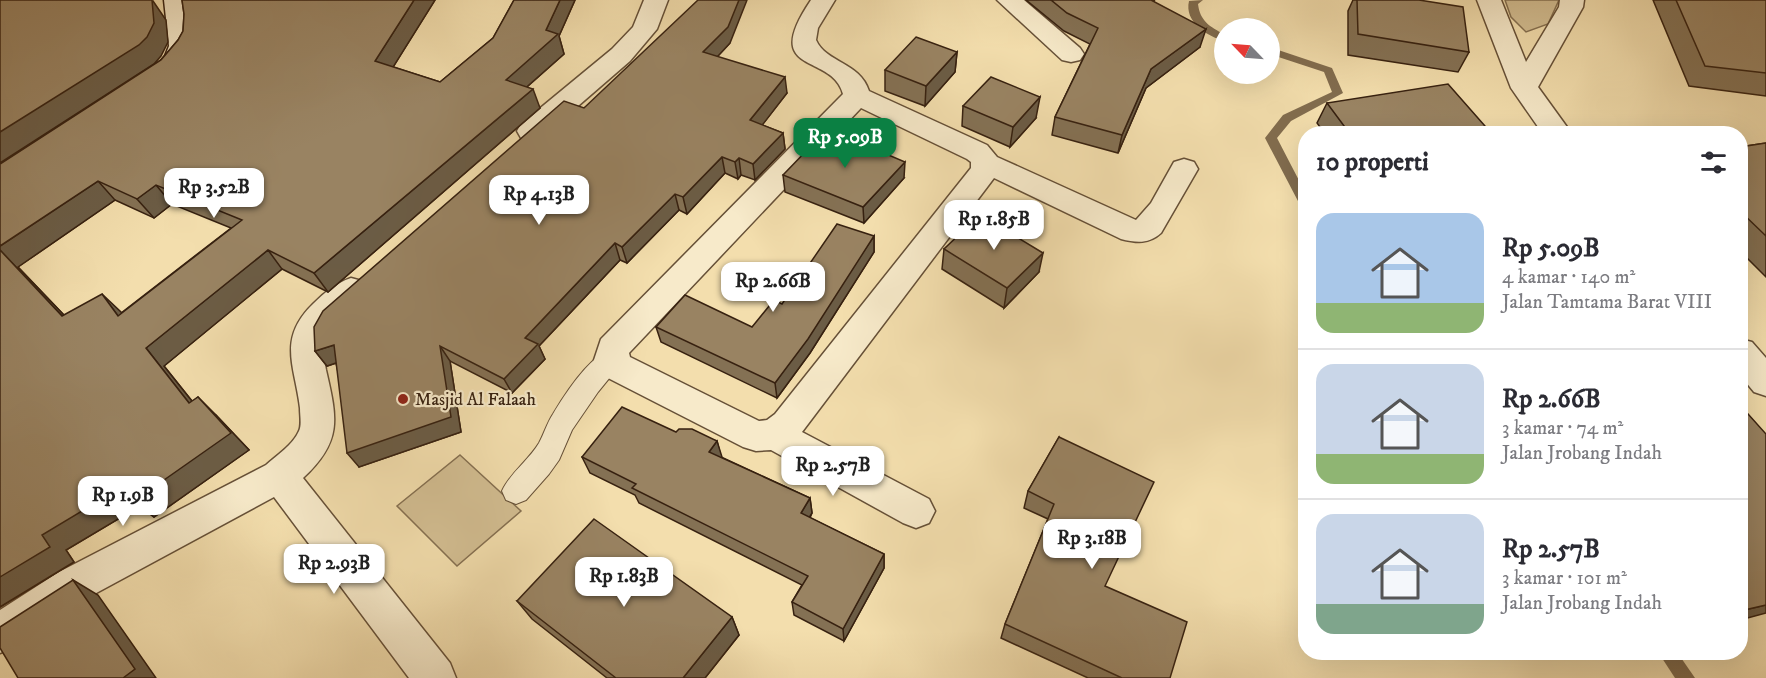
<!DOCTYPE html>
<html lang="id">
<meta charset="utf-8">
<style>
:root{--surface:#fff;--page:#f2f2f3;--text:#2b2b33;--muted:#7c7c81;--line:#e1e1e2;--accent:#0b8043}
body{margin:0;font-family:"IM FELL DW Pica",serif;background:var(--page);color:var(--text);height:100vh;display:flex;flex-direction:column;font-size:22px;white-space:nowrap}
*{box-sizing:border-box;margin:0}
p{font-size:20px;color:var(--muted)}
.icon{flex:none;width:33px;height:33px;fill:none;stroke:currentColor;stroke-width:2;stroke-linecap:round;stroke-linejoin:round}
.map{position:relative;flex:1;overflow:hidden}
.sheet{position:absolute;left:1298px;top:126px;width:450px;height:534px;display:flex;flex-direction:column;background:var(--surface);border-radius:24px;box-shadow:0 6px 24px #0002}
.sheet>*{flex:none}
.needle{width:39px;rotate:295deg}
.tools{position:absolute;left:1214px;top:18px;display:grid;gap:12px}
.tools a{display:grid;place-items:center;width:66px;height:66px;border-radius:50%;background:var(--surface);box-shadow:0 6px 24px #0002;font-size:30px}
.price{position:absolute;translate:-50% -51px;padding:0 14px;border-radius:12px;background:#fff;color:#222;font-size:20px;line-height:39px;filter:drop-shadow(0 2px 3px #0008)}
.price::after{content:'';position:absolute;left:50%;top:36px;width:18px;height:14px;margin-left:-9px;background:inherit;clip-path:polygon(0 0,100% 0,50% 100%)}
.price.active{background:var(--accent);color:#fff}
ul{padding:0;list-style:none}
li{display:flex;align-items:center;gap:18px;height:150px;padding:0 18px}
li+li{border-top:2px solid var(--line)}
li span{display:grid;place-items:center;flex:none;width:168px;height:120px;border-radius:18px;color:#555}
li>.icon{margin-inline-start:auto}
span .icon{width:72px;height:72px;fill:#fffc;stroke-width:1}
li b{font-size:26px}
h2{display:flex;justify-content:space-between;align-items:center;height:72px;padding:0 18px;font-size:26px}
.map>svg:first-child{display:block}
.green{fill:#d3be92;stroke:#857051;stroke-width:1.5}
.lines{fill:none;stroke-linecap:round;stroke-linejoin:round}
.stream{fill:#816c4e;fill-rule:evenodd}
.lane-casing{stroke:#665037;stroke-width:2}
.street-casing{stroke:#665037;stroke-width:3}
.secondary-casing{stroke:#372110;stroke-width:3}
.lane{fill:#f7eaca;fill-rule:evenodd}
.street{fill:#f7eaca;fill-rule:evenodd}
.secondary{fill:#f7eaca;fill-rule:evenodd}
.wall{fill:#847154;stroke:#372110;stroke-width:1.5;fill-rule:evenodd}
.shaded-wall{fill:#6b5c45;stroke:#372110;stroke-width:1.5}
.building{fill:#998362;stroke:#372110;stroke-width:1.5}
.poi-dot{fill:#8f2418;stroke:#f7eaca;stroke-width:2}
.labels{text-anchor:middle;stroke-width:4.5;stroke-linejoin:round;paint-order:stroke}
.poi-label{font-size:18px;fill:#372110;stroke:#f7eaca;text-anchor:start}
</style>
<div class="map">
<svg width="1766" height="678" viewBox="0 0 1766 678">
<rect width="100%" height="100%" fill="#f3dead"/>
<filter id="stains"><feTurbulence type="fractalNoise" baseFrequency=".00333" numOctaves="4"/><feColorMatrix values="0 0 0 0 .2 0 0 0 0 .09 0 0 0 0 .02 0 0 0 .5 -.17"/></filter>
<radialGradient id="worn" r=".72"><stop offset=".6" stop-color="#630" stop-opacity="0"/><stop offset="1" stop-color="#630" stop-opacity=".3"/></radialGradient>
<g class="green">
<path d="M1505,0H1559L1548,24L1526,32L1511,17Z"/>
<path d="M460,455L521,511L457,566L397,506Z"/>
</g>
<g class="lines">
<g class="stream">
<path d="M1203,0L1198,4C1200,21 1210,27 1224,34V41C1207,36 1184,22 1189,1Z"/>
<path d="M1269,47L1332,68L1343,93L1291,121L1277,138L1305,192V207L1299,203L1265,138L1283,115L1332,92L1324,72L1269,54Z"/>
<path d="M1658,652H1677L1695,678H1675Z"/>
</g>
<g class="lane-casing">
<path id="lane" d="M611,349L620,353L624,360L598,392L572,430L559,460L549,474L526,500L516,504L506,500L502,491C510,473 528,461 539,443C544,434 547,423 553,414C565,394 589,357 611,349Z"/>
</g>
<g class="street-casing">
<g id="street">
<path d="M644,0H668L657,29L630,61L541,138L531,140L521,138L517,131L521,124L612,49L633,27Z"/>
<path d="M811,0H835L818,28L816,40C826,63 860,62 869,91L987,145L997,157L1136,220L1151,203L1174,162L1184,159L1194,162L1198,169L1161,233C1149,244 1137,243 1121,239L994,178L802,432L929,499L935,511L929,523L916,528L903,523L771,450L756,451L743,447L606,377L594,360L601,339L843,94C832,52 759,77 811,0ZM861,108L967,159L971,162V168L775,414L767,420L759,421L630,357L629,353Z"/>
<path d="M997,0H1024L1080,48L1084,54L1080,60L1071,62L1062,60Z"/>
<path d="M1477,0H1501L1526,62L1559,7L1560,0H1584L1583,7L1538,87L1572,134H1543L1511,88Z"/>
<path d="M351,278L362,281L367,290C357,309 331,317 324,338C321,348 324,359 326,370C337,418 343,441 303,478L450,663L456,678H409L274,497L87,598L14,647L0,653V610L59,572L266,465C277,455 293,445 299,431C302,425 300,416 300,408C295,366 277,339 313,304C324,293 336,283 351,278Z"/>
<path d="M1740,339L1752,342L1766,358V396L1754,392L1740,375Z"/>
</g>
</g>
<g class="secondary-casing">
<path id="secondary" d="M164,0H188C189,14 196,30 195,44C193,63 175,82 156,77L152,71L165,56L169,46Z"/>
</g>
<use href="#lane" class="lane"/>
<use href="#street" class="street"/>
<use href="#secondary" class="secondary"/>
</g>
<g class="wall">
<path d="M182,0H435L393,67L440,82L493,38L514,0H575L559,36L564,54L527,87L540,108L328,292L282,269L164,366L192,401L216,415L249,450L154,517L140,506L66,550L74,562L0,607V164L161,60L178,40L183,31L184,14ZM115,200L154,218L172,204L231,228L121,313L64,315L18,267Z"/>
<path d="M1026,0H1155L1153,1L1200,47L1146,88L1118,153L1052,135L1055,117L1090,44L1064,31Z"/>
<path d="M1353,0H1419L1469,52L1458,72L1348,55V11Z"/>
<path d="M1653,0H1766V96L1689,86Z"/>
<path d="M730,43L717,57L787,93L762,125L783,133L785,149L755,180L741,175L738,179L725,173L687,214L679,210L627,263L620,260L539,346L545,359L512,393L450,361L461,432L359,467L336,363L327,366L315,351L584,108Z"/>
<path d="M957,52L955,72L925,106L885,91V70Z"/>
<path d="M1327,103L1492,134H1325L1317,123Z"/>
<path d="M963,106L1036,118L1010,147L962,126Z"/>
<path d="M1766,143V277L1740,251V147Z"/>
<path d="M783,175L904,178L864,223L785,192Z"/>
<path d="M874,236V252L810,353L777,398L661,342L656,327H752Z"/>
<path d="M944,249L1039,272L1004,308L942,269Z"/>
<path d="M676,432L717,441L721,457L810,498L812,513L810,518L884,554V568L844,641L794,615L792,602L802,585L639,503L635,495L590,473L582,457Z"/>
<path d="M1059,437L1105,586L1170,678H1088L1001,638L1005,624L1048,519L1024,508L1028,491Z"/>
<path d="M517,601L732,617L739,635L705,678H607L532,619Z"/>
</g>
<g class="shaded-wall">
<path d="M414,0H435L385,80L375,61Z"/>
<path d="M560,0H575L559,36L564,54L513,99L506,80L546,30Z"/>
<path d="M739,0H747L730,43L706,69L703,52Z"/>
<path d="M153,1L166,20L168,42L161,56L154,64L0,163V132Z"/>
<path d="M1206,29L1200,47L1146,88L1118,153L1122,135L1151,69Z"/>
<path d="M957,52L955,72L925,106L926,86Z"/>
<path d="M785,77L787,93L753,137L750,120Z"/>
<path d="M533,89L540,108L328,292L314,273Z"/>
<path d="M1040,97L1036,118L1010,147L1013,127Z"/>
<path d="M783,133L785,149L755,180L753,164Z"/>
<path d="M722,157L725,173L687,214L683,197Z"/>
<path d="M739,158L741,175L738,179L735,162Z"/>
<path d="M905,162L904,178L864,223L863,207Z"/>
<path d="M98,181L115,200L18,267L82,334L62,316L0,250V246Z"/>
<path d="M156,185L172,204L154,218L137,199Z"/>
<path d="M675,194L679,210L627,263L622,247Z"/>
<path d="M874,236V252L810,353L777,398L775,383Z"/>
<path d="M615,243L620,260L539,346L545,359L512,393L504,379L525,338Z"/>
<path d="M268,250L282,269L164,366L207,420L189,403L146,348Z"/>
<path d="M1043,253L1039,272L1004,308L1007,288Z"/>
<path d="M102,294L121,312L137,334L118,316Z"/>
<path d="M334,345L345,360L327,366L315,351Z"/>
<path d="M440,346L450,361L461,432L359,467L347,453Z"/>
<path d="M198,397L216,415L249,450L154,517L140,506L66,550L74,562L0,607V577L42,535Z"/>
<path d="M717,441L722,457L714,468L709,452Z"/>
<path d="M810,498L812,513L803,528L801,513Z"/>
<path d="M884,554V568L844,641L843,629Z"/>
<path d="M73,580L98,595L156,678H123Z"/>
<path d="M1766,605V613L1740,620V611Z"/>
<path d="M732,617L739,635L705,678H683Z"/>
</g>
<g class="building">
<path d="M0,0H152L154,23L147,37L139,45L0,132Z"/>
<path d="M182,0H414L375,61L440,82L493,38L514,0H560L546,30L558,34L506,80L533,89L314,273L268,250L146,348L189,403L198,397L231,433L134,501L122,487L42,535L50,547L0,577V250L62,316L102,294L118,316L242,220L156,185L137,199L98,181L0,246V164L161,60L178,40L183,31L184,14Z"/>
<path d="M698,0H739L728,27L703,52L785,77L750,120L783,133L753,164L739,158L735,162L722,157L683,197L675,194L622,247L615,243L525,338L538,344L504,379L440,346L451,417L347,453L334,345L315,351L314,327L323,311L564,101L584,108Z"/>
<path d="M1051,0H1151L1206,29L1151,69L1122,135L1055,117L1098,28L1067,13Z"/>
<path d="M1357,0H1419L1463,7L1469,52L1358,34Z"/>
<path d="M1676,0H1766V73L1705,66Z"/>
<path d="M916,37L957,52L926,86L885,70Z"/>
<path d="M991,77L1040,97L1013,127L963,106Z"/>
<path d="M1448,84L1492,134H1350L1327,103Z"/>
<path d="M837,133L905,162L863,207L783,175L813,144L823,148Z"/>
<path d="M1766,143V236L1740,211V147Z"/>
<path d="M980,215L1043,253L1007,288L944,249Z"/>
<path d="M837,224L874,236L808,339L775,383L656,327L685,295L752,327L774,300L782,304Z"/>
<path d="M1740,405L1766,434V605L1740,611Z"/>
<path d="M622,407L676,432L679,429H692L717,441L709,452L810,498L801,513L884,554L843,629L792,602L808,576L632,488L636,484L582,457Z"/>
<path d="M1059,437L1154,482L1105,586L1187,622L1170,678H1122L1005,624L1054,504L1028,491Z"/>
<path d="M594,519L732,617L683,678H616L517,601Z"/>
<path d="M73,580L135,669L123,678H18L0,648V627Z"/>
</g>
<circle class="poi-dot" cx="403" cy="399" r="6"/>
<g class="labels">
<g class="poi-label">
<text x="415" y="405">Masjid Al Falaah</text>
</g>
</g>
<rect width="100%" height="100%" filter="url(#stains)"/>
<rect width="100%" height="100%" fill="url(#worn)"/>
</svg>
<div class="tools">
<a><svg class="needle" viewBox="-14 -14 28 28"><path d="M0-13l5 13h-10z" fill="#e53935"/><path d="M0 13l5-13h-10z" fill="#7c7c81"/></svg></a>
</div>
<b class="price active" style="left:845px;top:169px">Rp 5.09B</b>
<b class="price" style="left:214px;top:219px">Rp 3.52B</b>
<b class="price" style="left:539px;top:226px">Rp 4.13B</b>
<b class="price" style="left:994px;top:251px">Rp 1.85B</b>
<b class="price" style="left:773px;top:313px">Rp 2.66B</b>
<b class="price" style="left:833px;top:497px">Rp 2.57B</b>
<b class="price" style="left:123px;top:527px">Rp 1.9B</b>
<b class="price" style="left:1092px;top:570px">Rp 3.18B</b>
<b class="price" style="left:334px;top:595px">Rp 2.93B</b>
<b class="price" style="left:624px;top:608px">Rp 1.83B</b>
<section class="sheet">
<h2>10 properti<svg class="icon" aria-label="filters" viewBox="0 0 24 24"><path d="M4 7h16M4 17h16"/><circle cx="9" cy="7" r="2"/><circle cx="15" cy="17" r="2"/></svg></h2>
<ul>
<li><span style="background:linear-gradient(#a9c7e8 75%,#8fb573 0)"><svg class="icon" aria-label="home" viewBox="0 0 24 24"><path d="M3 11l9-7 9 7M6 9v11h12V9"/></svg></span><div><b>Rp 5.09B</b><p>4 kamar · 140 m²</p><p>Jalan Tamtama Barat VIII</p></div></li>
<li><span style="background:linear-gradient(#c9d6e8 75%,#8fb573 0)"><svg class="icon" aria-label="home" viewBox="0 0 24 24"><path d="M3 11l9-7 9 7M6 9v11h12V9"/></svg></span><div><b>Rp 2.66B</b><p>3 kamar · 74 m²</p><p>Jalan Jrobang Indah</p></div></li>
<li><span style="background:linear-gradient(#c9d6e8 75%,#7fa58c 0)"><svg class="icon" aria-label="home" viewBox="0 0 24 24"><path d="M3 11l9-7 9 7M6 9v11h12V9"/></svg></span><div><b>Rp 2.57B</b><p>3 kamar · 101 m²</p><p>Jalan Jrobang Indah</p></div></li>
</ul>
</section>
</div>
